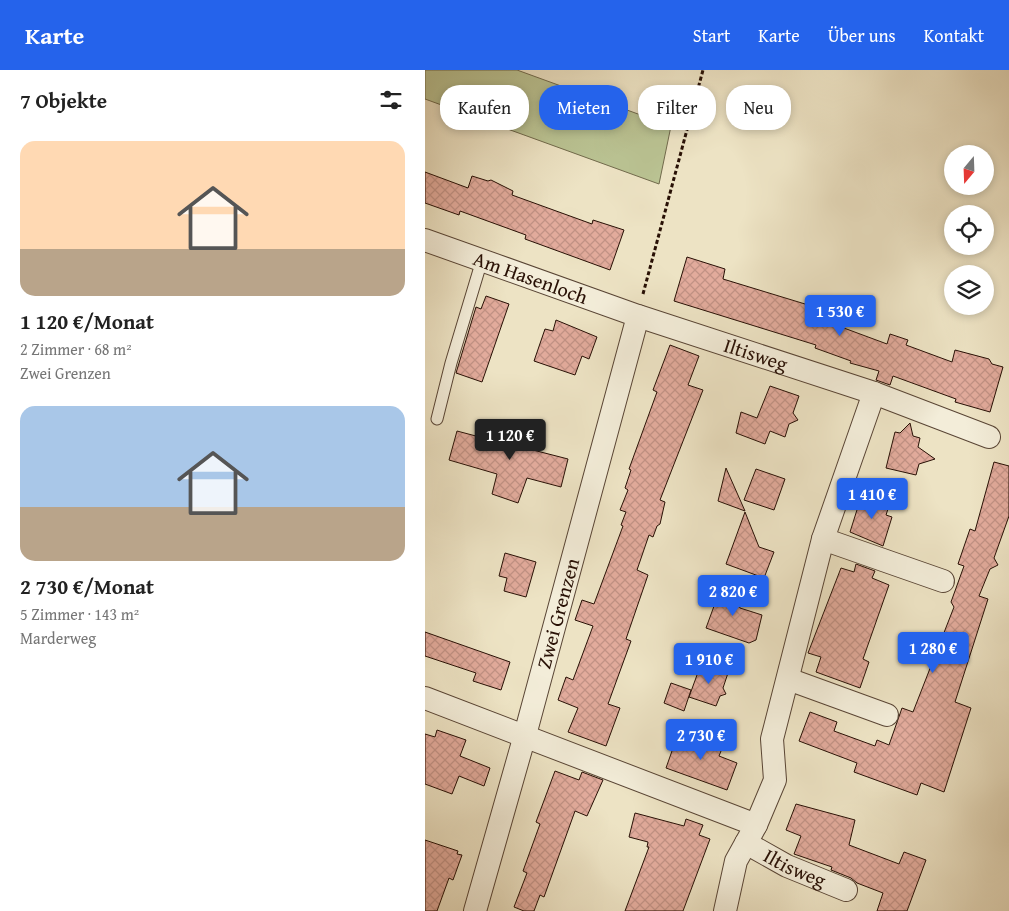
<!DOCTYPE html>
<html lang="de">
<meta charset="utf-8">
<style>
:root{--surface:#fff;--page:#f2f2f2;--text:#222;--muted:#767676;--accent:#2563eb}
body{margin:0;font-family:"Gentium Book Plus",serif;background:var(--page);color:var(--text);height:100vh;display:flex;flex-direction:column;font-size:19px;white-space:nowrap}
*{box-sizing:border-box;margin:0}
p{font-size:16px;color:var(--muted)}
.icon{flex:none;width:28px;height:28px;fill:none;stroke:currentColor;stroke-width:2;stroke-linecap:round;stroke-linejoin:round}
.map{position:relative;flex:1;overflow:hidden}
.side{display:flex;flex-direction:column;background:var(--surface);width:425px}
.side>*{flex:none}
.top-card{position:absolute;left:15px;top:15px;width:475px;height:45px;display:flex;gap:10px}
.needle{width:32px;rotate:199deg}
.tools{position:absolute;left:519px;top:75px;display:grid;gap:10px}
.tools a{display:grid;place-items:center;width:50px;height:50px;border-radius:50%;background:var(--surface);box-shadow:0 2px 8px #0003;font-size:25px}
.price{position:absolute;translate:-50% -42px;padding:0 11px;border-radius:5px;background:var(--accent);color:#fff;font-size:16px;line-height:32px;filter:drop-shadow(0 1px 2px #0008)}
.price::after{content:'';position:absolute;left:50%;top:30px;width:15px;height:11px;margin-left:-8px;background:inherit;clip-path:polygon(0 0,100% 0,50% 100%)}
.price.on{background:#222;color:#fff}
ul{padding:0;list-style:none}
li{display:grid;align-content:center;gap:10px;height:265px;padding:0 20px}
li span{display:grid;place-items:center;height:155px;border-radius:15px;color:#555}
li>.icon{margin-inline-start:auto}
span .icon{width:90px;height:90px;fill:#fffc;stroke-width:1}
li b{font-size:21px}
h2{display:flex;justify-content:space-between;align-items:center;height:60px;padding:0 20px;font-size:21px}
.pill{padding:0 18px;border-radius:20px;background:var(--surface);box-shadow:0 2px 8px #0003;font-size:18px;line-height:45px}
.pill.on{background:var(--accent);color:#fff}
header{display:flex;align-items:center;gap:30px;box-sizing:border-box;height:70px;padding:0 25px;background:var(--accent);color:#fff}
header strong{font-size:24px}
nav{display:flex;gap:28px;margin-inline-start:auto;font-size:18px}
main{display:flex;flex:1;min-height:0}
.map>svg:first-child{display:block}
.grass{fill:#bac393;stroke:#716a4c}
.building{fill:url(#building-cross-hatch);stroke:#281005}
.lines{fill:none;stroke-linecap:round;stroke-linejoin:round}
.lane-casing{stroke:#594535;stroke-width:13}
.street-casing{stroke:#594535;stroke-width:24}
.path{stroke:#281005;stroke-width:3;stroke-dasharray:4 2.5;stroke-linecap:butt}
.lane{stroke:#f3edd9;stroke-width:11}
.street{stroke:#f3edd9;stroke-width:22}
.labels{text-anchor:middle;stroke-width:4;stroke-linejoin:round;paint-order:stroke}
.street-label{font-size:20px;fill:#281005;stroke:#f3edd9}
</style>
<header>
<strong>Karte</strong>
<nav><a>Start</a><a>Karte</a><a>Über uns</a><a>Kontakt</a></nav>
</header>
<main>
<section class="side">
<h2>7 Objekte<svg class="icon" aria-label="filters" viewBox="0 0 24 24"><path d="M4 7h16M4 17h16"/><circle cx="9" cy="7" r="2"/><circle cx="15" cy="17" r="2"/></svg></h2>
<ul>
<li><span style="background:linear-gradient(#ffd9b3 70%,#b9a48a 0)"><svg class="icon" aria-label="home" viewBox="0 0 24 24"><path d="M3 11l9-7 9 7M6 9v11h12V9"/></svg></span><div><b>1 120 €/Monat</b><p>2 Zimmer · 68 m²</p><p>Zwei Grenzen</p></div></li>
<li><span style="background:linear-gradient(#a9c7e8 65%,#b9a48a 0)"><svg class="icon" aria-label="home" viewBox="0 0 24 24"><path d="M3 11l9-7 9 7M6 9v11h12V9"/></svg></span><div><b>2 730 €/Monat</b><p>5 Zimmer · 143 m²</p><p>Marderweg</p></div></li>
</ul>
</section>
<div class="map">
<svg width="584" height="841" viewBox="0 0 584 841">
<defs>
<pattern id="building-cross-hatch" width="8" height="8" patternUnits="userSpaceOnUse" patternTransform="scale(1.25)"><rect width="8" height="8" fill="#e2ab9c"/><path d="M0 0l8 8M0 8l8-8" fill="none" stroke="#c29285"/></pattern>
</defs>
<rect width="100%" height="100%" fill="#ede3c4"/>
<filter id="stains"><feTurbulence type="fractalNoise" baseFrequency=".004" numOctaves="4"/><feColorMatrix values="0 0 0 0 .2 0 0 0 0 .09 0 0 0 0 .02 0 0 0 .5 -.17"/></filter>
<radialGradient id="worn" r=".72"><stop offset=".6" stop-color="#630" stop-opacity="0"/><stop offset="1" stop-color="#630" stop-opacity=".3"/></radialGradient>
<path class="grass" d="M0,0H92L246,56L234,114L0,29Z"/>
<g class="building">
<path d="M0,102L43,118L47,106L63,111L66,110L88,121L87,125L167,154L168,150L199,160L185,200L100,169L101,165L35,141L34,145L0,133Z"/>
<path d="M262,187L300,199L298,209L403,241L400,251L462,274L465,264L483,270L481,275L527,292L530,280L564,289L567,294L578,297L565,342L530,332L531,329L468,306L465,315L451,310L454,301L425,293L426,291L390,278L391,275L249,231Z"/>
<path d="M61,226L84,234L57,312L31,303L51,237L56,239Z"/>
<path d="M131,250L172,267L164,289L157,286L150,305L109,291L120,259L128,261Z"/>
<path d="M245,275L274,286L263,315L278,320L235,430L240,432L235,454L232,456L228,467L224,465L212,500L223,505L201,569L206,571L183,634L195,638L181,676L143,662L153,638L133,630L141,607L148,610L168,556L150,550L157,530L169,534L198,456L196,455L201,442L195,440L203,420L200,418L206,400L204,399L232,322L228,320Z"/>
<path d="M345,316L374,326L368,343L373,350L364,354L360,367L345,361L340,374L311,363L316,342L332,348Z"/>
<path d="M86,353L113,360L108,380L143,389L136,417L102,408L93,433L67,424L72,404L24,390L32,361L81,374Z"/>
<path d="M485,353L488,366L495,368L493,377L510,389L494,394L491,405L461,398L470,362L475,363Z"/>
<path d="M569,392L584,396V446L569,488L573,495L565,499L554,526L563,529L530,632L546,638L519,722L496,713L492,725L429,702L432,693L374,671L385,642L412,652L409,661L450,676L452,670L464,675L477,638L488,642L529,537L526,532L539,496L533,494L545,459L550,461Z"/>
<path d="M301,398L320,441L293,431Z"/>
<path d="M331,399L360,409L349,440L319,430Z"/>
<path d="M437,424L465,433L461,445L467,447L458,476L425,462Z"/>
<path d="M320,442L334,477L349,482L339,508L301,494Z"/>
<path d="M80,483L111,492L101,527L79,521L82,508L74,506Z"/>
<path d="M431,494L450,501L447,508L464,515L438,589L444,592L435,618L391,602L396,587L383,583L416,498L429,502Z"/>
<path d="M300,506L315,538L337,545L331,570L324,573L281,558Z"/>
<path d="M0,562L85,592L76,620L48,611L51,603L0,586Z"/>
<path d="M276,594L303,603L298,618L301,624L295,626L291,636L264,627Z"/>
<path d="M246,613L266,620L259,641L239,633Z"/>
<path d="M12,660L41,670L35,686L65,698L59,716L34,706L27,724L0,714V664L10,667Z"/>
<path d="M254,661L298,676L294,686L312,693L302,720L241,698Z"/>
<path d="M130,701L154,710L157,702L178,710L162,746L150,741L119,827L115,825L109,841H99L89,837L102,803L98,801L115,754L111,752Z"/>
<path d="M371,734L430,750L424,775L474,794L479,782L501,790L482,841H452L458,823L432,813L426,808L406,800L407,797L369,784L376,766L361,760Z"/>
<path d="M210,743L259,756L261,749L278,755L274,765L285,769L258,841H200L224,777H222L223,772L204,767Z"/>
<path d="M0,770L33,781L32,784L37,785L28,810L24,808L12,841H0Z"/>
</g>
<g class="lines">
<g class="lane-casing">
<path id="lane" d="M12,349L26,293L57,190"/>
</g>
<g class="street-casing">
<g id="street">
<path id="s1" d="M0,170L213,246L449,323L564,367"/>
<path d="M398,469L518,511"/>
<path d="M363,609L462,645"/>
<path d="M0,628L331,755"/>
<path id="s2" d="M321,773L362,796L421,820"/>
<path id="s3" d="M50,841L100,665L213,246"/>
<path d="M300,841L311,791L331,755L350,710L347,669L398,469L449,323"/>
</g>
</g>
<path class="path" d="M218,224L278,0"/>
<use href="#lane" class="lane"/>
<use href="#street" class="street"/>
</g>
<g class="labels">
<g class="street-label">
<text dy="7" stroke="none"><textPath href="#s1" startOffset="112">Am Hasenloch</textPath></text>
<text dy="7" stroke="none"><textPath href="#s1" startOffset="350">Iltisweg</textPath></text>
<text dy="7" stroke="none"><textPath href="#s3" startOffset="309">Zwei Grenzen</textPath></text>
<text dy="7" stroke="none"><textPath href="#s2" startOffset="55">Iltisweg</textPath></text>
</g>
</g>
<rect width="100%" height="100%" filter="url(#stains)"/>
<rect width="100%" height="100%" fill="url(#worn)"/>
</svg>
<div class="tools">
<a><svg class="needle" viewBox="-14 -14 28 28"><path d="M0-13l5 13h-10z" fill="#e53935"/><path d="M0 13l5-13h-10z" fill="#767676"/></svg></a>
<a><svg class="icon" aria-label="locate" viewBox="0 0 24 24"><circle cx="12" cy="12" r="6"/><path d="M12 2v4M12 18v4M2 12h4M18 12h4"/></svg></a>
<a><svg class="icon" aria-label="layers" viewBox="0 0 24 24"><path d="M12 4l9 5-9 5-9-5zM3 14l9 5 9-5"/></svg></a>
</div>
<b class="price" style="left:415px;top:267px">1 530 €</b>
<b class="price on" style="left:85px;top:391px">1 120 €</b>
<b class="price" style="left:447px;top:450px">1 410 €</b>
<b class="price" style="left:308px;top:547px">2 820 €</b>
<b class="price" style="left:508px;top:604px">1 280 €</b>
<b class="price" style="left:284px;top:615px">1 910 €</b>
<b class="price" style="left:276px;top:691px">2 730 €</b>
<div class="top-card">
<a class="pill">Kaufen</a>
<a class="pill on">Mieten</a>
<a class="pill">Filter</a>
<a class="pill">Neu</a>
</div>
</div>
</main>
